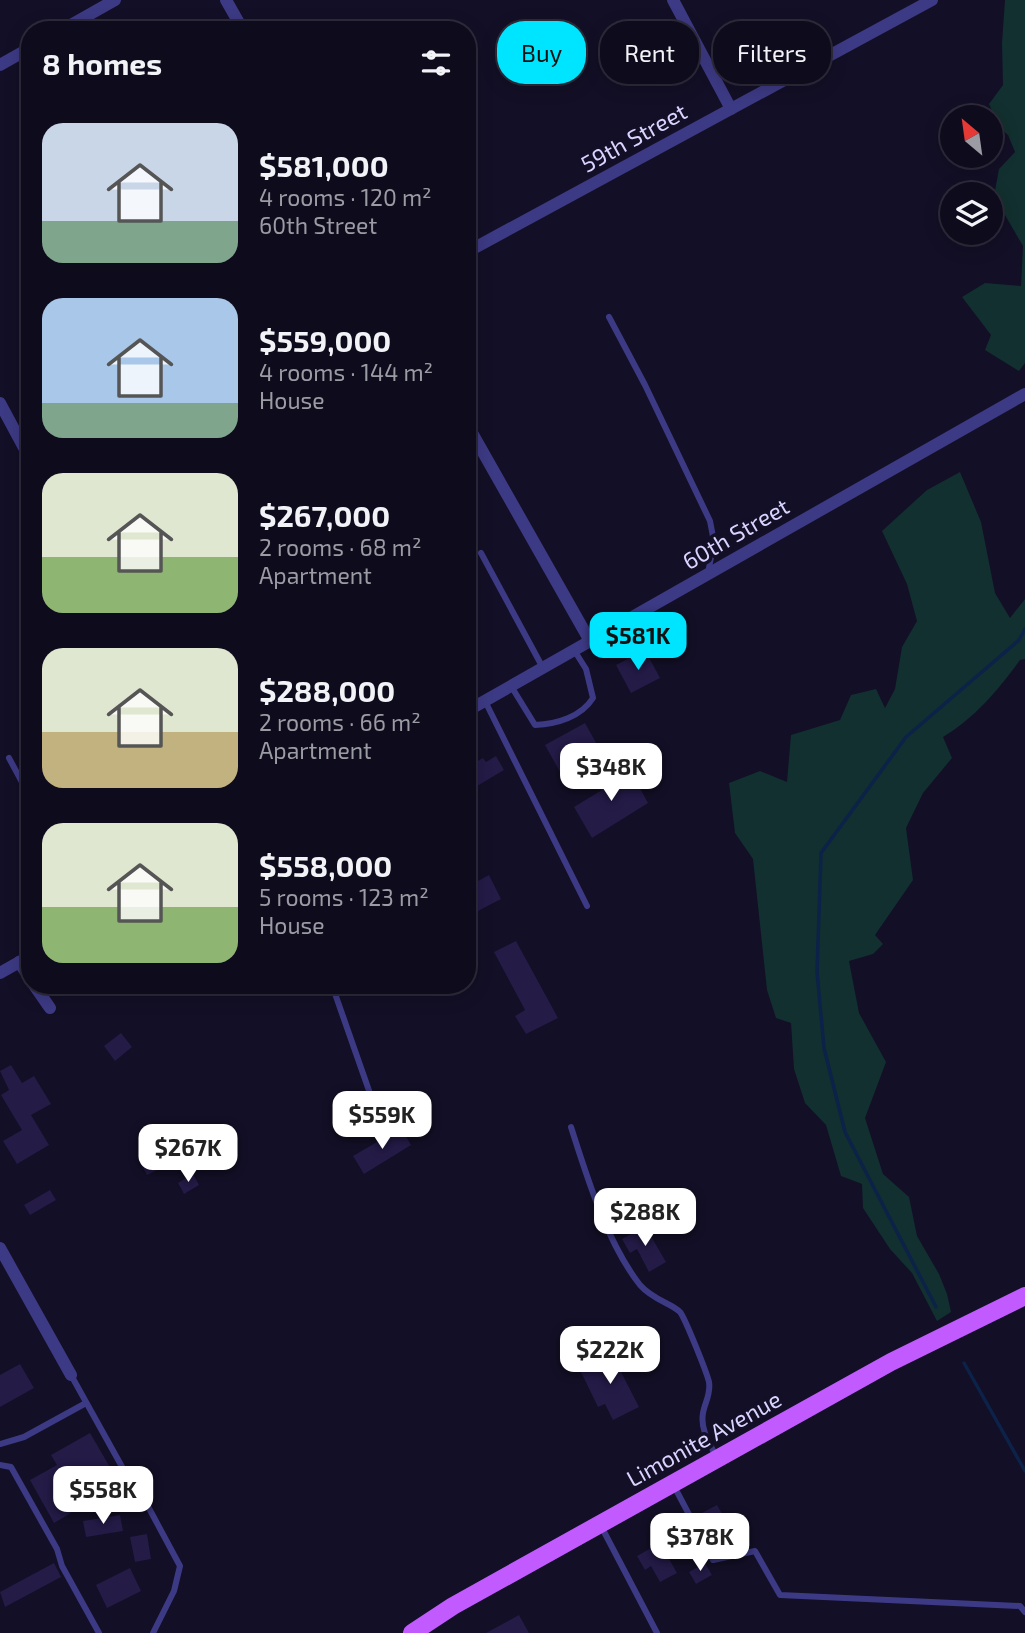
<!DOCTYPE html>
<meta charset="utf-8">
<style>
:root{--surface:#0e0b1c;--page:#1c1929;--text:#f1f3f6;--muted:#9b9ba3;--line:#2e2b3b;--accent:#00e5ff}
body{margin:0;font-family:"Exo 2",sans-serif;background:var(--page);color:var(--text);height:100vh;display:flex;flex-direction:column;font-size:26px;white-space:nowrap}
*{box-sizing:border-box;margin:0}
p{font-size:23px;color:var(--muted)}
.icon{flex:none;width:38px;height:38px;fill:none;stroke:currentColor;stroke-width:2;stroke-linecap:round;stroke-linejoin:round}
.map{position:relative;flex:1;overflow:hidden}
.panel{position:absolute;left:21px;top:21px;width:455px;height:973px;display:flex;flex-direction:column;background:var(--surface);border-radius:28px;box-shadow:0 4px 18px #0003,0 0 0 2px var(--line)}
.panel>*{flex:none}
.guide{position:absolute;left:497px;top:21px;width:422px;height:63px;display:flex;gap:14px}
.needle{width:46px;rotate:331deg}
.tools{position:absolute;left:940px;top:105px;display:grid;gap:14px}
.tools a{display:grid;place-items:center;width:63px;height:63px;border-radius:50%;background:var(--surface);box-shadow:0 4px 18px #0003,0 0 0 2px var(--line);font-size:35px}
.price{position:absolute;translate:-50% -60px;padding:0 16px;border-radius:14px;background:#fff;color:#222;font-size:23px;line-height:46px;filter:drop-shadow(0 2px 4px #0008)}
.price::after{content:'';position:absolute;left:50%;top:42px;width:21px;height:16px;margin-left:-10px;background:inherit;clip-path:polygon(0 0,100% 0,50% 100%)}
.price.selected{background:var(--accent);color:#111}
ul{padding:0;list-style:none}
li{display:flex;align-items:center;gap:21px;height:175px;padding:0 21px}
li span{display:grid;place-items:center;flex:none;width:196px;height:140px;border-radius:21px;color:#555}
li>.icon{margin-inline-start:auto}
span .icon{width:84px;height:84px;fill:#fffc;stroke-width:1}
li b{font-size:30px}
h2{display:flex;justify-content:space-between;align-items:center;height:84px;padding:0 21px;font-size:30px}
.tag{padding:0 24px;border-radius:28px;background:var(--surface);box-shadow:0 4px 18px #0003,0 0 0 2px var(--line);font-size:24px;line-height:63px}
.tag.selected{background:var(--accent);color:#111}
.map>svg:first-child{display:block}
.green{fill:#12302f}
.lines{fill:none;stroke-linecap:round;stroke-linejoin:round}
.stream{stroke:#0c2248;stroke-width:3.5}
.building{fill:#241b47}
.service{stroke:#3d3a85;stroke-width:6}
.minor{stroke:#3d3a85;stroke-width:12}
.primary{stroke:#c25bff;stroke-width:18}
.labels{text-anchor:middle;stroke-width:7;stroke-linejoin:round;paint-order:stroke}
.street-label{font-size:23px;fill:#d9d4ff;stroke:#130f26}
</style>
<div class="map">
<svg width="1025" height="1633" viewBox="0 0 1025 1633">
<rect width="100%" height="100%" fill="#130f26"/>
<g class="green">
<path d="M1005,0H1025V363L1019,371L985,350L991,335L962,297L985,283L1021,286L1023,246L994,196L999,169L1015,152L1008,135L999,127L989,104L1003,85L1002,43Z"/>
<path d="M960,472L981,522L995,593L1010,618L1025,599V659L1020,660C998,690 976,717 943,737L952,758L923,793L906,828L913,880L875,935L883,944L873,954L849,961L859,1013L886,1062L865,1118L883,1174L909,1197L917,1236L939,1274L947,1294L951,1312L937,1321L912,1273L890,1249L863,1208L862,1184L841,1176L826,1125L805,1103L794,1069L791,1023L776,1018L767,990L753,859L735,833L729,783L760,771L787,782L791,735L840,720L851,695L876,689L885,708L895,689L902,647L917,621L907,584L882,531L927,490Z"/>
</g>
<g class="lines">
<g class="stream">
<path d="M936,1307L845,1132L824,1048L817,972L821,853L906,737L1019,640L1025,629"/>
<path d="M964,1363L1025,1471"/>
</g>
</g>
<g class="building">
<path d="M645,650L660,678L631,693L616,665Z"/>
<path d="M585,723L600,750L560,772L545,745Z"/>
<path d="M496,756L504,770L467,792V767L483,758L486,762Z"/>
<path d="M614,770L618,777L630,770L648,803L592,838L574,807L602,790L600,787L608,782L605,776Z"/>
<path d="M489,875L501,899L478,911L467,887Z"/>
<path d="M516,941L558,1018L526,1034L515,1016L525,1010L494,952Z"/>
<path d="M121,1033L132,1047L115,1061L104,1046Z"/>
<path d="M11,1065L22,1083L34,1076L51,1104L31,1115L49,1145L17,1164L3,1141L22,1130L1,1095L9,1090L0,1071Z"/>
<path d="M401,1128L411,1145L364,1174L353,1156Z"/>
<path d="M220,1140L226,1151L210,1159L204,1148Z"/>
<path d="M158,1156L163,1167L147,1175L141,1164Z"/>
<path d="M193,1174L199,1185L184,1194L178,1183Z"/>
<path d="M50,1190L56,1200L30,1215L24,1205Z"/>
<path d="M645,1226L666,1262L649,1272L637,1249L630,1253L622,1239Z"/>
<path d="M614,1353L624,1371L621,1372L639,1407L613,1420L605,1404L598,1407L580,1370Z"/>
<path d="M20,1364L34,1388L0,1407V1375Z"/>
<path d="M90,1433L114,1474L65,1502L71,1513L54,1523L30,1480L57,1465L51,1455Z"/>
<path d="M717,1505L729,1526L711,1536L700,1514Z"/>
<path d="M120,1515L123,1531L86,1537L83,1521Z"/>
<path d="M147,1534L151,1559L135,1562L130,1537Z"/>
<path d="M660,1543L677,1573L660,1582L651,1566L645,1570L637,1556Z"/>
<path d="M54,1563L61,1577L5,1607L0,1592Z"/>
<path d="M705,1563L712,1575L696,1584L689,1572Z"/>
<path d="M130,1568L141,1591L107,1608L96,1585Z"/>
<path d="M519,1615L529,1633H486Z"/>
</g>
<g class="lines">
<g class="service">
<path d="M609,317L645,385L710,521L714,542L708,573"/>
<path d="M481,553L543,668"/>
<path d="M511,686L535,725C557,724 581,717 593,698L586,669L574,650"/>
<path d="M485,701L587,906"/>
<path d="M9,758L30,797"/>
<path d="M332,985L373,1102"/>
<path d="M376,985L379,991L399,989L407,985"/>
<path d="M571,1127C587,1177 607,1243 640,1285C653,1300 671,1303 680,1312C685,1318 707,1373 709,1382C711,1394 705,1402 703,1413C700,1430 710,1444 717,1458"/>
<path d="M71,1375L126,1474L136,1484L180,1566L174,1591L153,1633"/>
<path d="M0,1444L24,1437L86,1403"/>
<path d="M0,1465L11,1467L57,1549L62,1566L99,1633"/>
<path d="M674,1486L713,1560L755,1551L780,1595L1020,1606L1025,1612"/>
<path d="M601,1526L657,1633"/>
</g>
<g class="minor">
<path d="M226,0L243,30"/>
<path d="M673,0L731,109"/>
<path d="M62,30L115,0"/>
<path d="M0,65L30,48"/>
<path d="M467,252L932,0"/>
<path d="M0,403L30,459"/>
<path d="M467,424L590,641"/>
<path d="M467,711L1025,394"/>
<path d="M19,962L30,978"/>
<path d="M0,973L30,956"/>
<path d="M34,985L50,1008"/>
<path d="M0,1248L71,1375"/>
</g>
<path class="primary" d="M412,1633L453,1606L891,1362L1025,1296"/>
</g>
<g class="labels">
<g class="street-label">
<text transform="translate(634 138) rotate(-29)" y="8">59th Street</text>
<text transform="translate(736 534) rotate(-30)" y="8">60th Street</text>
<text transform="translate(704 1439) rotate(-29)" y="8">Limonite Avenue</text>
</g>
</g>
</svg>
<div class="tools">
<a><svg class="needle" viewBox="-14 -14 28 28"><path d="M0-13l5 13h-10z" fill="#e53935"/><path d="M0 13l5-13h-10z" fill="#9b9ba3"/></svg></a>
<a><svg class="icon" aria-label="layers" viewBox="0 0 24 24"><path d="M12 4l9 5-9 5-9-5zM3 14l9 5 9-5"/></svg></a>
</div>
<b class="price selected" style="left:638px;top:672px">$581K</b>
<b class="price" style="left:611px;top:803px">$348K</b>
<b class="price" style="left:382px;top:1151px">$559K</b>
<b class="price" style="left:188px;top:1184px">$267K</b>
<b class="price" style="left:645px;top:1248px">$288K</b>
<b class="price" style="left:610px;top:1386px">$222K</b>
<b class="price" style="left:103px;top:1526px">$558K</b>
<b class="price" style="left:700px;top:1573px">$378K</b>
<div class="guide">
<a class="tag selected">Buy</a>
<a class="tag">Rent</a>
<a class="tag">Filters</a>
</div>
<section class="panel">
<h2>8 homes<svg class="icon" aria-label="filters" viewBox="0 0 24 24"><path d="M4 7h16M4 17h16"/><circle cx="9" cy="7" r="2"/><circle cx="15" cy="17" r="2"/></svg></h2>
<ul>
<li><span style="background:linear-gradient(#c9d6e8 70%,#7fa58c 0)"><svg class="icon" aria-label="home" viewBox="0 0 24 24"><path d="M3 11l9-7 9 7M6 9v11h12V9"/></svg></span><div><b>$581,000</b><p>4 rooms · 120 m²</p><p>60th Street</p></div></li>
<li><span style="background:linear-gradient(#a9c7e8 75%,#7fa58c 0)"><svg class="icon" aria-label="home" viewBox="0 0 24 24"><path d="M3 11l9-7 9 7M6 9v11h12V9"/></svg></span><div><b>$559,000</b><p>4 rooms · 144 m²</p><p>House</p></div></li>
<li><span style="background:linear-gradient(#dfe7d0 60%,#8fb573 0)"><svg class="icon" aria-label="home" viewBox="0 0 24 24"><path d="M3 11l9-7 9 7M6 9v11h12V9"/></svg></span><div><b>$267,000</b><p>2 rooms · 68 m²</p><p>Apartment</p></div></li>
<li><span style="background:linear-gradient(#dfe7d0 60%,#c2b280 0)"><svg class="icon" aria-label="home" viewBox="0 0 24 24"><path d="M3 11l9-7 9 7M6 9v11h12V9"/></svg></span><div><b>$288,000</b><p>2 rooms · 66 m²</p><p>Apartment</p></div></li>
<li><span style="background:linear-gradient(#dfe7d0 60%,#8fb573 0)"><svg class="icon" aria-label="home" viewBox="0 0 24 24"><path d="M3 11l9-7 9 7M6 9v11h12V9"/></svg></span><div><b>$558,000</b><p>5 rooms · 123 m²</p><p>House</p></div></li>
</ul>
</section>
</div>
